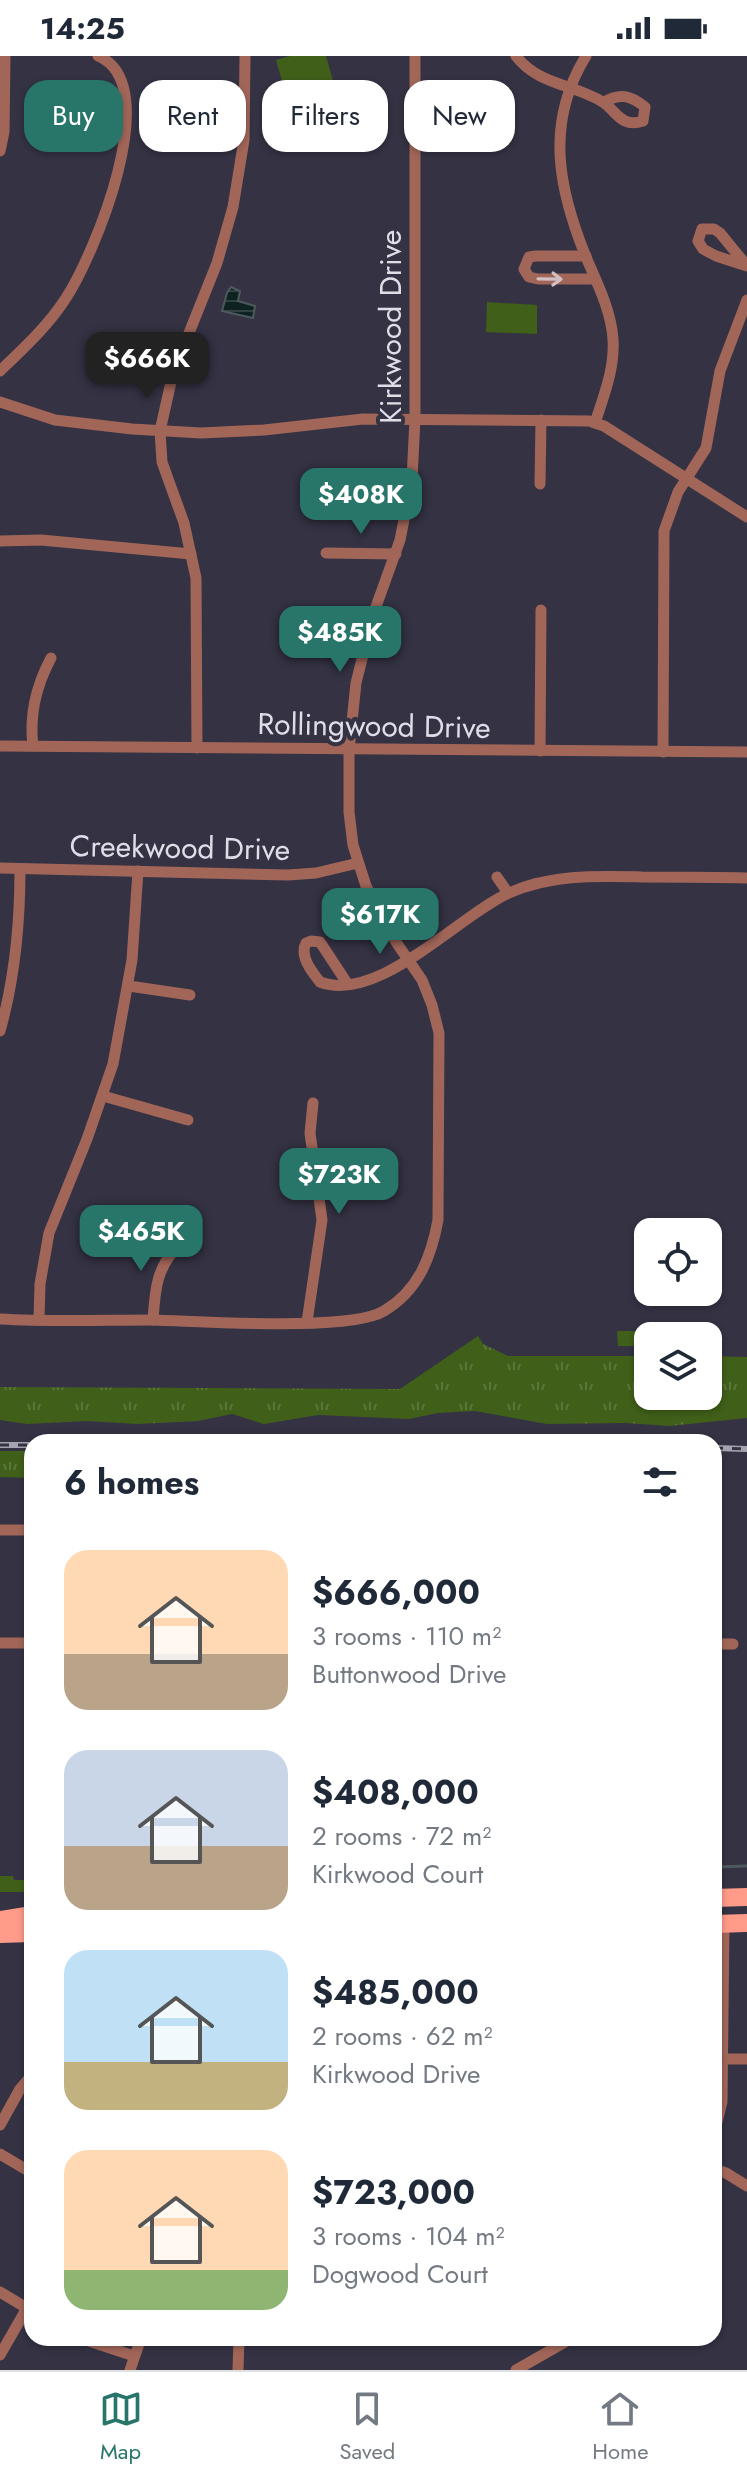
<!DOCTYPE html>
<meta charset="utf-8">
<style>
:root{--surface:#fff;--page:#f6f6f7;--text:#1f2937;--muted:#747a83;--line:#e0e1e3;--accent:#28766a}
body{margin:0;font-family:Jost,sans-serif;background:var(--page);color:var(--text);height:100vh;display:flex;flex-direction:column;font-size:30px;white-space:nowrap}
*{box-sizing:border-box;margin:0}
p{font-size:26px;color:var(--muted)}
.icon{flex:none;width:44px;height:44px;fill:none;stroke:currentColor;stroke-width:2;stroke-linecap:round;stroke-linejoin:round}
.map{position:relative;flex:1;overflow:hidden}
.side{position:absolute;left:24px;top:1378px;width:698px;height:912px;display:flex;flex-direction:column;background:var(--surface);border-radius:24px;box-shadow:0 2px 6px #0004}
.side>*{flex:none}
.top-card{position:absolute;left:24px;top:24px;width:700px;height:72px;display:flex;gap:16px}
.buttons{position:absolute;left:634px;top:1162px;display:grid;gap:16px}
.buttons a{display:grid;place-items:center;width:88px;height:88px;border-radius:16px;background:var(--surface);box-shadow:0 2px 6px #0004;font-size:40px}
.price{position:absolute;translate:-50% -68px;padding:0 18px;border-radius:16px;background:var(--accent);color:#fff;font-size:26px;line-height:52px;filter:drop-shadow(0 2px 4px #0008)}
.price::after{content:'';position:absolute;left:50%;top:48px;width:24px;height:18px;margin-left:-12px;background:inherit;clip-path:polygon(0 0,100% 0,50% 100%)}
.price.on{background:#222;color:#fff}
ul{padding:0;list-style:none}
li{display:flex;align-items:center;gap:24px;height:200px;padding:0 40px}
li span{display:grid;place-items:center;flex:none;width:224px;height:160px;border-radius:24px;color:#555}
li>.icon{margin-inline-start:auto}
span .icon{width:96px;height:96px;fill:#fffc;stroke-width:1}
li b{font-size:34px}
h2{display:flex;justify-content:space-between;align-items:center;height:96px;padding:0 40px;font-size:34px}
.chip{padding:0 28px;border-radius:24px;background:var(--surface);box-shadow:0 2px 6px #0004;font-size:28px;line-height:72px}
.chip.on{background:var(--accent);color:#fff}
.status{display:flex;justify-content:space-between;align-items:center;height:56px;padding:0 40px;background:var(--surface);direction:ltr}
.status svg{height:22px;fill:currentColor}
.dock{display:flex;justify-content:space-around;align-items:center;height:112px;border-top:2px solid var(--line);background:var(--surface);font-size:22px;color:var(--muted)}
.dock a{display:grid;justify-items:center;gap:4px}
.dock .on{color:var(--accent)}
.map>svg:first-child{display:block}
.grass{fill:url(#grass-tufts)}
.pitch{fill:#405f19}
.water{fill:url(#water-rules);stroke:#4d5a5d;stroke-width:2}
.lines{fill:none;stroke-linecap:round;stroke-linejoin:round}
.stream{stroke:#4d5a5d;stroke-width:3}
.minor{stroke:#a26659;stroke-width:11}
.primary{stroke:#ff9b88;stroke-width:18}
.rail-casing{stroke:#a4a3af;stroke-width:6}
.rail{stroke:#343243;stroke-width:3;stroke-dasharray:9;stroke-linecap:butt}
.oneway{stroke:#d0c0c4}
.labels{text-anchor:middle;stroke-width:8;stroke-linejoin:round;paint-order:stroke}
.street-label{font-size:30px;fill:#dfdee8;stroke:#343243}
</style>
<div class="status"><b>14:25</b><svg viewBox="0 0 49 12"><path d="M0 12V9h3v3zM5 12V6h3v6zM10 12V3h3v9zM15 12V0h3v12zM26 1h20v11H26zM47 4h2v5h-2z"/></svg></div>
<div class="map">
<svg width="747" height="2314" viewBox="0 0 747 2314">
<defs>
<pattern id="grass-tufts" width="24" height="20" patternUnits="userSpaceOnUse" patternTransform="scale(2)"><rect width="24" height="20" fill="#405f19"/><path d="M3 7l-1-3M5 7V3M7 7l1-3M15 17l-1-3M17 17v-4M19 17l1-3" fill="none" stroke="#5b763a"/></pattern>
<pattern id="water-rules" width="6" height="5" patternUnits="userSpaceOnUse" patternTransform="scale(2)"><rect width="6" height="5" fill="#0f2222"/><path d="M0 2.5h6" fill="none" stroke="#324242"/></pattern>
</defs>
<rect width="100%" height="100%" fill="#343243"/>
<g class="grass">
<path d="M478,1280L483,1288L508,1300H648V1340H708V1300L747,1301V1362L670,1370L625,1367L547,1368L475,1355L438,1357L409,1363L318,1359L264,1368L232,1358L198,1365L137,1368L87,1365L27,1368L0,1364V1331L400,1333Z"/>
<path d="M0,1395H32V1422L0,1421Z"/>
<path d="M0,1820H13L14,1824H32V1836H0Z"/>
</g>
<g class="pitch">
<path d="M290,0H326L337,39L332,41L339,68L292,81L284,55L290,53L276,4Z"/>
<path d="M487,246L537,249V278L486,276Z"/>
<path d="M617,1275H650L648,1290H618Z"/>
</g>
<path class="water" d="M231,231L240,235L238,245L255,250L253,262L222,255L227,237Z"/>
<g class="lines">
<path class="stream" d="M714,1811L747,1810"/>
<g class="minor">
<path d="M516,0C537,28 572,28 601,45C616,53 620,73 643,65L645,51C630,39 620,37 604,46"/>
<path d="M586,0C545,67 558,132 586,201C597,227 611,254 613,283C615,312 604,339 595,367"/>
<path d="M0,95L4,76L5,0"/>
<path d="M586,200H536L529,201L524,213L529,221L538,223H595"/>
<path d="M747,210L720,177L714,173H702L698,185L703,193L716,200L747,210"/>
<path d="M0,315C24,292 48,270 66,242C94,199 166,28 98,0"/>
<path d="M0,346L55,364L132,373L201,377L264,374L363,363L589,365L604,370L747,461"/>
<path d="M540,428L541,364"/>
<path d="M0,485L41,484L191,498"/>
<path d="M326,497L396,498"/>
<path d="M0,690L747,696"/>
<path d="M33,690C29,658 36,630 51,602"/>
<path d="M197,692L196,522L184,467L162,406L160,375L173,317L217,207L233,151L244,84L245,0"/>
<path d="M540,695L541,554"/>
<path d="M663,696L664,475L678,436L706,392L720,315L747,244"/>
<path d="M0,812L288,819L316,817L358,807"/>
<path d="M497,821L508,837"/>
<path d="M347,927L320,886L311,885L306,887C299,900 312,916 320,926C378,948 458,860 509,837C551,818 597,820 642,821C677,821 712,821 747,822"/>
<path d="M129,930L190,939"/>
<path d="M0,975C15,922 20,867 20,813"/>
<path d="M103,1040L188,1064"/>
<path d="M0,1263C51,1266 102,1264 153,1264C200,1265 349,1276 384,1255C418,1235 431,1202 438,1164L439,977L432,949L422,924L396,886L366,830L353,789L349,756V694L356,627L373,559L400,484L412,423L415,363V0"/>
<path d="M39,1264L40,1228L49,1177L87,1083L113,1008L132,904L138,815"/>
<path d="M153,1264C155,1235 156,1212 178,1190"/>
<path d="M307,1266L322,1164L310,1077L313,1047"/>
<path d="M0,1474H32"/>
<path d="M0,1587H32"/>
<path d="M714,1588H733"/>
<path d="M714,2003H747"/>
<path d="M0,2069L20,2033L32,2019"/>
<path d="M714,2078L722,2046L724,1868"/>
<path d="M0,2098L32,2117"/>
<path d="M714,2113L726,2117L747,2130"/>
<path d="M0,2236L30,2254"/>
<path d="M80,2282L134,2300"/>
<path d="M0,2299L27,2252"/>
<path d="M130,2314L141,2282"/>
<path d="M238,2314L239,2282"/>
<path d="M516,2314L572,2282"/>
</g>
<g class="primary">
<path d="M714,1842L747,1841"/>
<path d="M0,1864L32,1859"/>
<path d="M714,1868L747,1867"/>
<path d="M0,1878L32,1877"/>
</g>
<g class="rail-casing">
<g id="rail">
<path d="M0,1389H32"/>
<path d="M714,1392L747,1393"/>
</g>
</g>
<use href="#rail" class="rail"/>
</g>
<defs><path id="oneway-shaft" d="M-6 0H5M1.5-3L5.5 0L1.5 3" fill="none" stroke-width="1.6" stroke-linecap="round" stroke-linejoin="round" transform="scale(2)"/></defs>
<use class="oneway" href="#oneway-shaft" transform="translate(550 223) rotate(1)"/>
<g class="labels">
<g class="street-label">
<text transform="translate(391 271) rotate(-90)" y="10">Kirkwood Drive</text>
<text transform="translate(374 670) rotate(1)" y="10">Rollingwood Drive</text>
<text transform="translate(180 792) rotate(1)" y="10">Creekwood Drive</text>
</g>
</g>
</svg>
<div class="buttons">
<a><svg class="icon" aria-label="locate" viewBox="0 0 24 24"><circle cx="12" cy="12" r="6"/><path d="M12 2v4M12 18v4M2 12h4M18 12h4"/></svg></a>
<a><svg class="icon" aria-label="layers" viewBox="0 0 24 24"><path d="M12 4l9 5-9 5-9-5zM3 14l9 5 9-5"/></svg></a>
</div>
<b class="price on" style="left:147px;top:344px">$666K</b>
<b class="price" style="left:361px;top:480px">$408K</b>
<b class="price" style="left:340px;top:618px">$485K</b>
<b class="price" style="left:380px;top:900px">$617K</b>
<b class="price" style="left:339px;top:1160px">$723K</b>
<b class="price" style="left:141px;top:1217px">$465K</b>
<div class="top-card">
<a class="chip on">Buy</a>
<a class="chip">Rent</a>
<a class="chip">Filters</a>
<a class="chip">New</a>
</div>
<section class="side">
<h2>6 homes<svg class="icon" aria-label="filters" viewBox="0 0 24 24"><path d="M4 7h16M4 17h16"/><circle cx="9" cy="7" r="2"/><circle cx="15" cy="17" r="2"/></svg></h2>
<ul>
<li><span style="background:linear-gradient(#ffd9b3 65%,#b9a48a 0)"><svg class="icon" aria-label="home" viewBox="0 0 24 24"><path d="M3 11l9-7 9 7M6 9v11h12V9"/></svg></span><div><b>$666,000</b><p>3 rooms · 110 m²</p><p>Buttonwood Drive</p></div></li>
<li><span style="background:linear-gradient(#c9d6e8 60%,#b9a48a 0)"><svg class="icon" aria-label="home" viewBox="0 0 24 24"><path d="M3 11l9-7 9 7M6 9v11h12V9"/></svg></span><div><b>$408,000</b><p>2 rooms · 72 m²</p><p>Kirkwood Court</p></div></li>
<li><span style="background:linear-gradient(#bfe0f5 70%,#c2b280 0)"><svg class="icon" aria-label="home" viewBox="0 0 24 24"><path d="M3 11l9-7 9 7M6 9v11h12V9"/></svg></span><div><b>$485,000</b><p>2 rooms · 62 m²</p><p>Kirkwood Drive</p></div></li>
<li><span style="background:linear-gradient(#ffd9b3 75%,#8fb573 0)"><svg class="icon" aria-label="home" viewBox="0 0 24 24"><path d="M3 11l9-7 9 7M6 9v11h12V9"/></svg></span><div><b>$723,000</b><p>3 rooms · 104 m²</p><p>Dogwood Court</p></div></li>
</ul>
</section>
</div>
<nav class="dock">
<a class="on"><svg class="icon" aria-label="map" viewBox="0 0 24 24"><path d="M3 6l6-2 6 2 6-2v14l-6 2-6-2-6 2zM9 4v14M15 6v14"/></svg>Map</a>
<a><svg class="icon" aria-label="saved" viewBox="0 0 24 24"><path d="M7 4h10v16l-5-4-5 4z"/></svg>Saved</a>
<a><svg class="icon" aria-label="home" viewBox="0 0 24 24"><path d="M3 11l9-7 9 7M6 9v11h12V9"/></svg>Home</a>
</nav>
